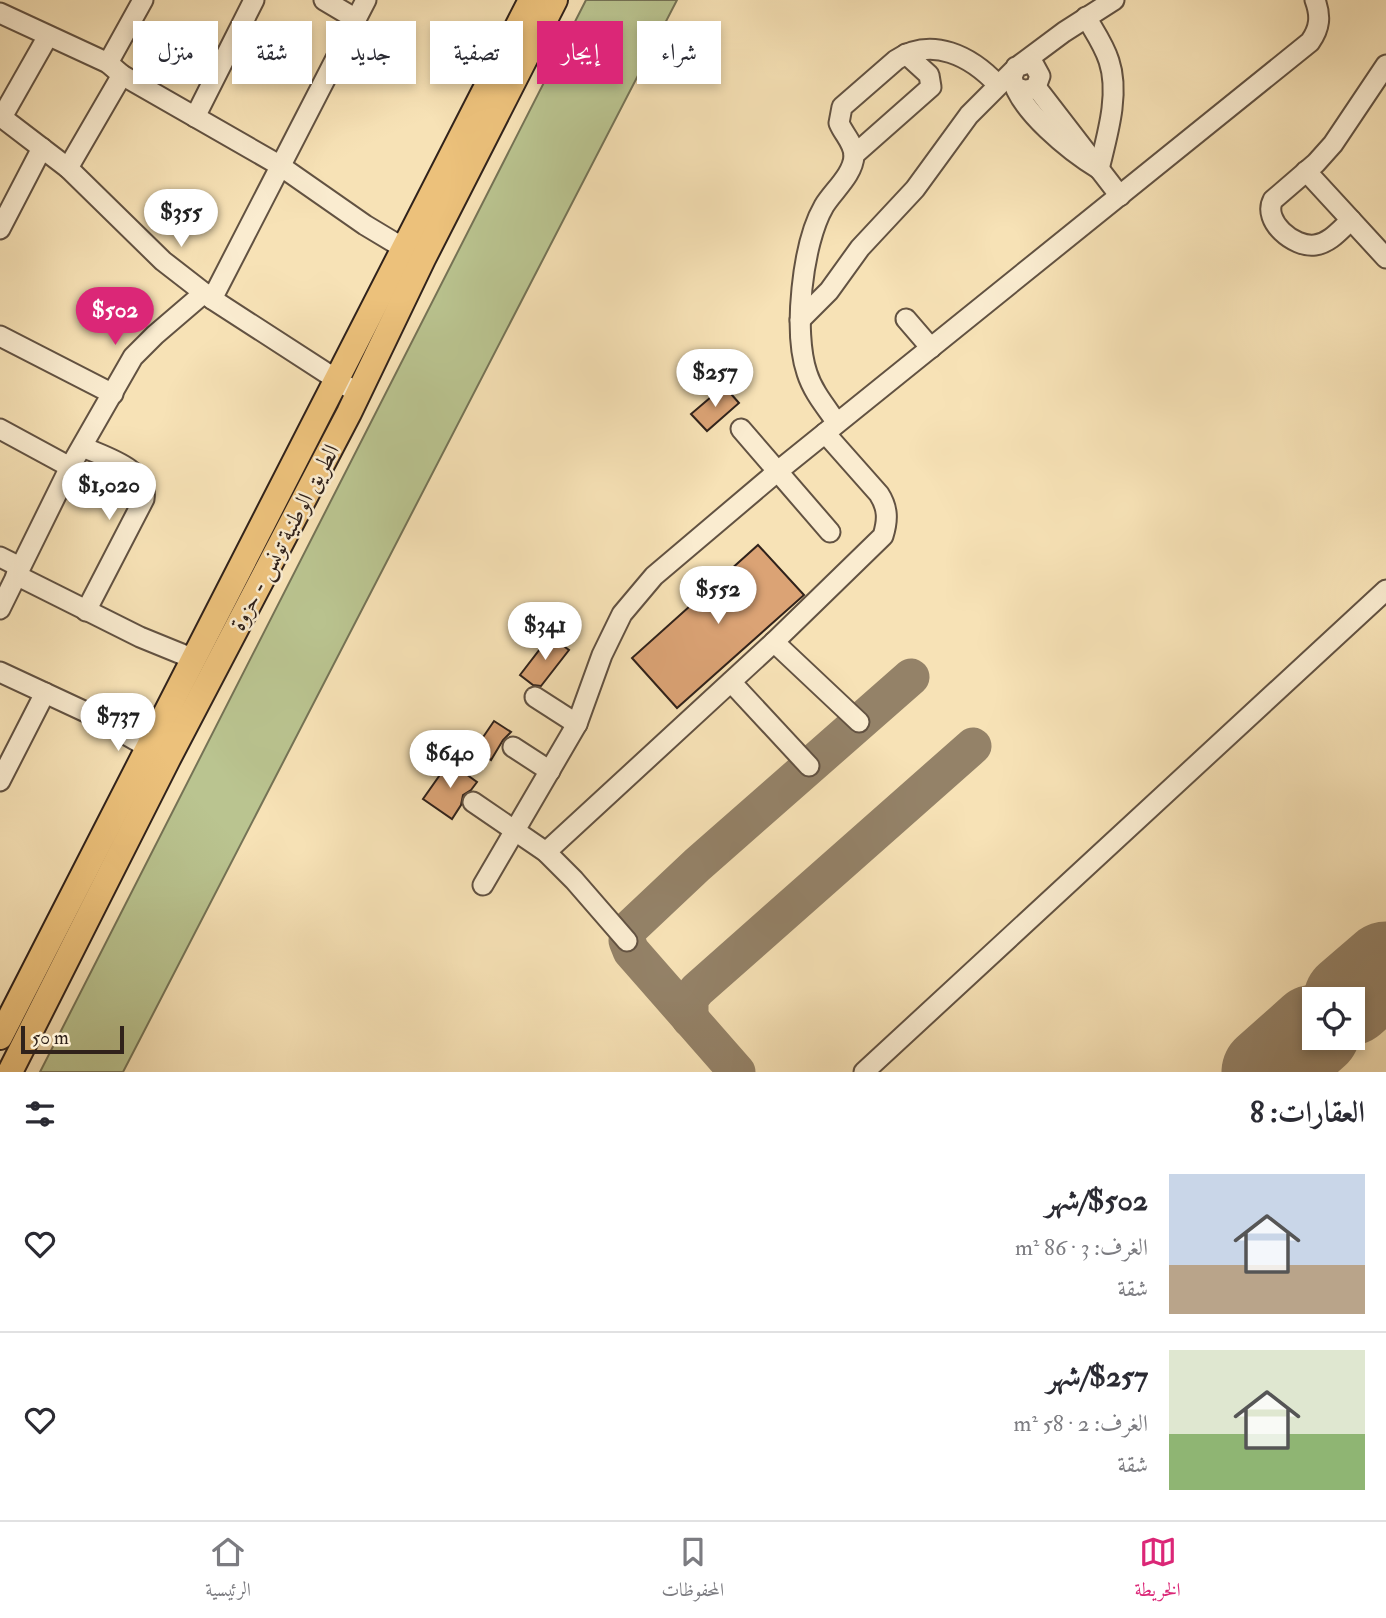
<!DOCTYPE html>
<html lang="ar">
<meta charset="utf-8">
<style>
:root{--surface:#fff;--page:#f7f7f7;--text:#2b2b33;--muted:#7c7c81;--line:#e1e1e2;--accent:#db2777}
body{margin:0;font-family:"IM FELL Double Pica",Amiri,serif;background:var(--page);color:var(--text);direction:rtl;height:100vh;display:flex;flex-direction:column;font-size:26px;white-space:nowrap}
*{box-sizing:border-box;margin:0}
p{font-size:23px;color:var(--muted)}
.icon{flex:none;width:38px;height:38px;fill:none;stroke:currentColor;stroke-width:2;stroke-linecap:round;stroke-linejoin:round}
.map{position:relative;height:1072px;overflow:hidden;direction:ltr}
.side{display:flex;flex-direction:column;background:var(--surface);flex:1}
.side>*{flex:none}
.top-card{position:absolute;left:21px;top:21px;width:700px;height:63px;direction:rtl;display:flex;gap:14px}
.tools{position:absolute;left:1302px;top:987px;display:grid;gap:14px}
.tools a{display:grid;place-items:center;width:63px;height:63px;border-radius:0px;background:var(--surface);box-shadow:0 4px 10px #0003;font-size:35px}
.scale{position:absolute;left:21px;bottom:18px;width:103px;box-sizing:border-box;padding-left:7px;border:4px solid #30221b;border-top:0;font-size:19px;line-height:24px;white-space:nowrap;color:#30221b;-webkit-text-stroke:5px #faecd0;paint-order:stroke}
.price{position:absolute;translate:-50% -60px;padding:0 16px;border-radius:24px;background:#fff;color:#222;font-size:23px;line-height:46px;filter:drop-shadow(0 2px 4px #0008)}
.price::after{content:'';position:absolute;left:50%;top:42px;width:21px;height:16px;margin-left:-10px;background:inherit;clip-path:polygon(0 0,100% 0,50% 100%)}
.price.on{background:var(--accent);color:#fff}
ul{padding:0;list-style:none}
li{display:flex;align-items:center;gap:21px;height:175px;padding:0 21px}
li+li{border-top:2px solid var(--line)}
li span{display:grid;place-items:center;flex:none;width:196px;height:140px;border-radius:0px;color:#555}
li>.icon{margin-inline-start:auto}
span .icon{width:84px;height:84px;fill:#fffc;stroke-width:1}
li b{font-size:30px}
h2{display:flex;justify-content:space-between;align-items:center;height:84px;padding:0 21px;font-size:30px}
.pill{padding:0 24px;border-radius:0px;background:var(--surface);box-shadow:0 4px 10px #0003;font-size:24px;line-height:63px}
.pill.on{background:var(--accent);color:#fff}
.tab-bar{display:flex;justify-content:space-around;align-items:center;height:98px;border-top:2px solid var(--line);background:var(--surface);font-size:19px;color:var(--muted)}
.tab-bar a{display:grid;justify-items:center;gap:4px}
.tab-bar .on{color:var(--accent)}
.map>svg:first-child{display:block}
.green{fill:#bac490;stroke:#757356;stroke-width:2}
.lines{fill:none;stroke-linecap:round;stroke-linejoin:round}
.taxiway{stroke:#948268;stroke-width:37}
.runway{stroke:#948268;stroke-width:93}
.building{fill:#dba375;stroke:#30221b;stroke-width:2}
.minor-casing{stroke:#625242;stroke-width:23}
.major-casing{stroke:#30221b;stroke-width:28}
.minor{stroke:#faecd0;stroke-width:19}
.major{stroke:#ecc17b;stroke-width:24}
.labels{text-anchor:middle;stroke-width:5;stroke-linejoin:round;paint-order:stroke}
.street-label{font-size:23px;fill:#30221b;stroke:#faecd0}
</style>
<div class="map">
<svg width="1386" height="1072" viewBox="0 0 1386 1072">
<rect width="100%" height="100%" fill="#f7e2b6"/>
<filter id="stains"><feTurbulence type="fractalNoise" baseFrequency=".00286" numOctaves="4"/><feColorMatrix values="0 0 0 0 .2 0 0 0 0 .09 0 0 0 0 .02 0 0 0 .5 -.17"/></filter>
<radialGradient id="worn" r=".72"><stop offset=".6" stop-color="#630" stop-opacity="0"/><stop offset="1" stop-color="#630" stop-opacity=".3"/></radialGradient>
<path class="green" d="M586,0H677L123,1072H40Z"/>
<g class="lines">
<g class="taxiway">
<path d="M690,1019V999L697,990L973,746"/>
<path d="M737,1072L631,951L627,941L628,930L697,865L911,677"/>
</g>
<g class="runway">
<path d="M1350,999L1386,968"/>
<path d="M1268,1072L1314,1031"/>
</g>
</g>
<g class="building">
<path d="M724,386L739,403L707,431L691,414Z"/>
<path d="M758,545L804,595L677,708L632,658Z"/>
<path d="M550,636L569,650L541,686L533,685L520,675Z"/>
<path d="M494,721L511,732L503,740L491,760L475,749Z"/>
<path d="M449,762L477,782L471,790L463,795L461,805L452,819L423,799Z"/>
</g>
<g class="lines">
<g class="minor-casing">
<g id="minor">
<path d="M324,0L356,19"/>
<path d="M0,13L108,63L122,75L279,165L365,225L415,255"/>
<path d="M1086,17C1094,31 1104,45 1109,61C1120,94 1107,136 1099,169"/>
<path d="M108,63L143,0"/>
<path d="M1021,64L1064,32L1114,0"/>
<path d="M1016,87C1023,91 1028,91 1036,87L1040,76L1034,65L1028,63L1016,67L1012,77C1018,110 1071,152 1099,169"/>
<path d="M1036,87L1120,196"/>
<path d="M0,116L68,168L163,261L212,299L348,387"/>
<path d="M2,117L48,36"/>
<path d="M195,117L254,0"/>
<path d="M854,155L931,87L929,75L906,54"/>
<path d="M68,168L122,75"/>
<path d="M1306,171L1386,258"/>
<path d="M1351,220C1340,230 1330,243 1315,245C1294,248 1262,221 1273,200L1316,163L1333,144L1386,65"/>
<path d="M0,229L42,148"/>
<path d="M212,299L366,0"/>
<path d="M906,319L931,348"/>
<path d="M800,320L829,291L860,248L915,189L969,115L1013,71"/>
<path d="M0,336L113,394"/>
<path d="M837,423C826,407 813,392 807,373C793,332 802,244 824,206C833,191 853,175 854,156C854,143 844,135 839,123L842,107L896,60C932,36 971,56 998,85"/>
<path d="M0,429L70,467"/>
<path d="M741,429L830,532"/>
<path d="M83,447C105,457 149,469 144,499L86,611"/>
<path d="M0,557L20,567"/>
<path d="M16,575L140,637L194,659"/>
<path d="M0,609L70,467L133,357L155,335L204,293"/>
<path d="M774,642L859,722"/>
<path d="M0,672L88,713L158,753"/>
<path d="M731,682L809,766"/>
<path d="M535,697L577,724"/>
<path d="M513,747L550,771"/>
<path d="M0,781L45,693"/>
<path d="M473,802L546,852L574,880L627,941"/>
<path d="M546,852L774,642L883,536C888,520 888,508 879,494L825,433"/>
<path d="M483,885L577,724L602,655L622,614L654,576L778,471L1310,42C1320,28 1321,16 1315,0"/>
<path d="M864,1072L1386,590"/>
</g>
</g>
<g class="major-casing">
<g id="major">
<path d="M0,1037C175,690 357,347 531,0"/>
<path d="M10,1072L168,759L349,413L423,259L555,0"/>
</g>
</g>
<use href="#minor" class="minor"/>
<use href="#major" class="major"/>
</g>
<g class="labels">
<g class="street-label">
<text transform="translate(284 537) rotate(-62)" y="8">الطريق الوطنية تونس - حزوة</text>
</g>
</g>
<rect width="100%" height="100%" filter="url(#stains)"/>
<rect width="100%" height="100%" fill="url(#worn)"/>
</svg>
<div class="tools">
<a><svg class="icon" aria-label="locate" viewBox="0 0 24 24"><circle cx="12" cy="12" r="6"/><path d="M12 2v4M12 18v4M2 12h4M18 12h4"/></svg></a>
</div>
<div class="scale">50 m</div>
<b class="price" style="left:181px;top:249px">$355</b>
<b class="price on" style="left:115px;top:347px">$502</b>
<b class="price" style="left:715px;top:409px">$257</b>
<b class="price" style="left:109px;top:522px">$1,020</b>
<b class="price" style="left:718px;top:626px">$552</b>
<b class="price" style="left:545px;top:662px">$341</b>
<b class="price" style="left:118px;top:753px">$737</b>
<b class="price" style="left:450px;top:790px">$640</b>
<div class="top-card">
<a class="pill">شراء</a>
<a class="pill on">إيجار</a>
<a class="pill">تصفية</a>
<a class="pill">جديد</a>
<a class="pill">شقة</a>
<a class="pill">منزل</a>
</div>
</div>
<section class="side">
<h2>العقارات: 8<svg class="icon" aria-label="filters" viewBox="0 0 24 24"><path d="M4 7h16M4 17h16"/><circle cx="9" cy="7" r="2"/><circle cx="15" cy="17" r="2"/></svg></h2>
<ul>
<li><span style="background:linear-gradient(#c9d6e8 65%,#b9a48a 0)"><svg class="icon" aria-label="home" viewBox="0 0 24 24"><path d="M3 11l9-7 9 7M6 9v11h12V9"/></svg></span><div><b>$502/شهر</b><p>الغرف: 3 · 86 m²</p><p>شقة</p></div><svg class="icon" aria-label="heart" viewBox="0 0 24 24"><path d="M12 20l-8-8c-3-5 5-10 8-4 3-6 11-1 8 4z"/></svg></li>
<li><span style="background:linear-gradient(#dfe7d0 60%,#8fb573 0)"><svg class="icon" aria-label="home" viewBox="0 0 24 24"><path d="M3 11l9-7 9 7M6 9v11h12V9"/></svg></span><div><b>$257/شهر</b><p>الغرف: 2 · 58 m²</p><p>شقة</p></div><svg class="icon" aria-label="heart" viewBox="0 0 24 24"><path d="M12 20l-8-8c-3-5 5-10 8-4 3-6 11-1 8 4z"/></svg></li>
</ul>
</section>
<nav class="tab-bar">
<a class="on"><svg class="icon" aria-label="map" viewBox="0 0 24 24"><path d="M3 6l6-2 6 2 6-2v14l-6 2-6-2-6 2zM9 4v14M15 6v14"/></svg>الخريطة</a>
<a><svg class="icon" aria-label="saved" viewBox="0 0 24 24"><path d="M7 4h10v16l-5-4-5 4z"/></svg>المحفوظات</a>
<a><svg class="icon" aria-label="home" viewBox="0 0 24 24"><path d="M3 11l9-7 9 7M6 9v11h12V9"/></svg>الرئيسية</a>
</nav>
